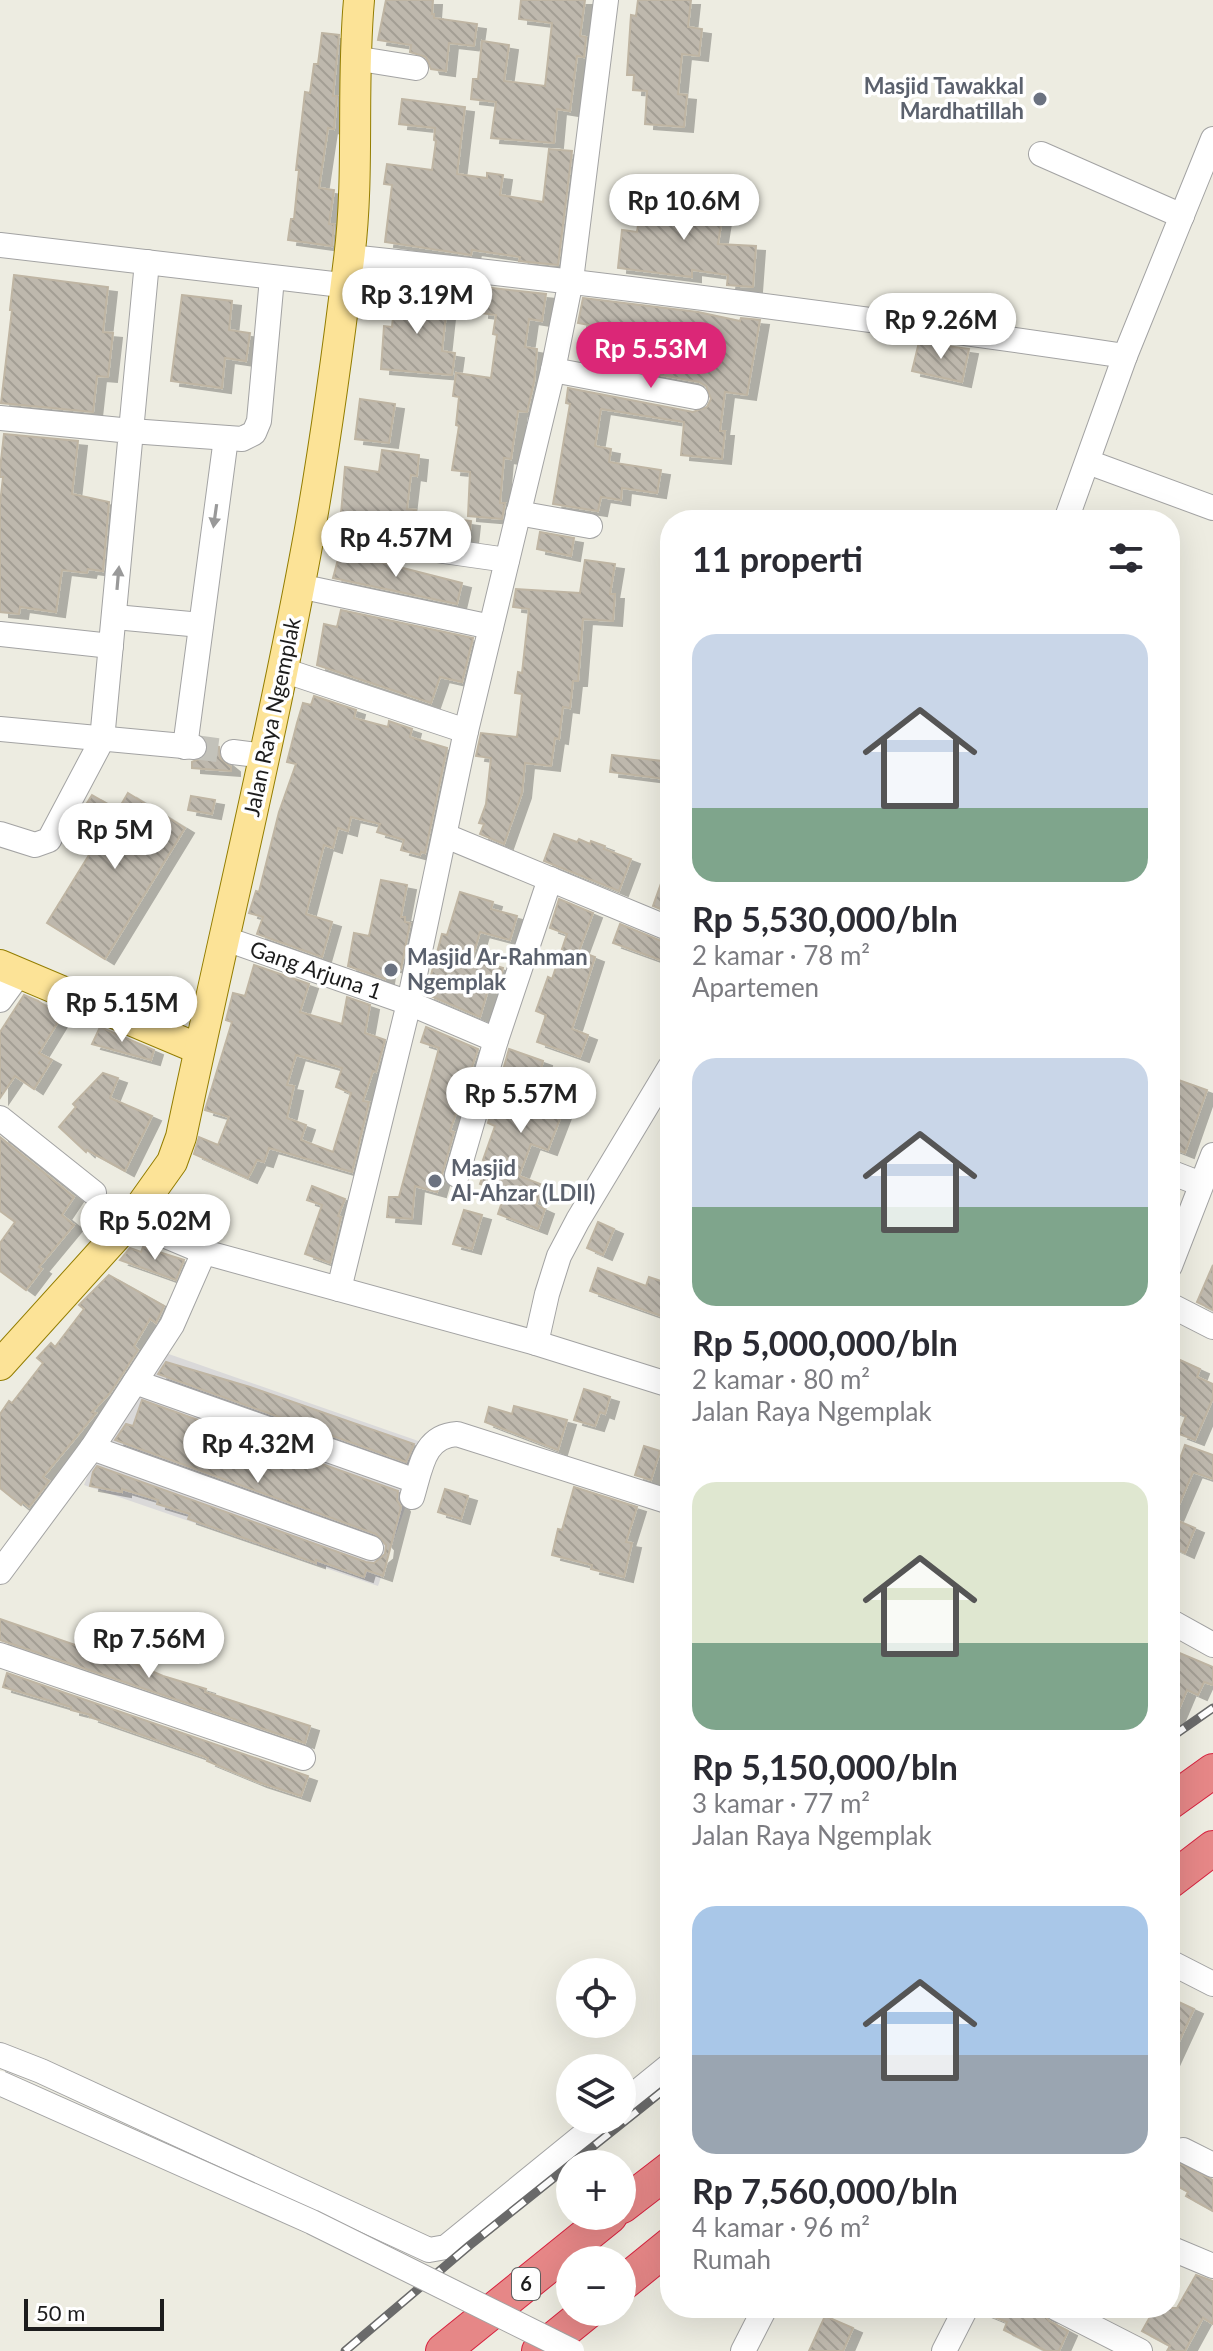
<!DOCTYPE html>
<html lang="id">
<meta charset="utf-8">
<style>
:root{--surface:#fff;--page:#f2f2f3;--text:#2b2b33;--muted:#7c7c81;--accent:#db2777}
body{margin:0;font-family:Lato,sans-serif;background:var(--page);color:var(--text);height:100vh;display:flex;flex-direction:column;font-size:30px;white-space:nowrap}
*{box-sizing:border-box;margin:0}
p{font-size:26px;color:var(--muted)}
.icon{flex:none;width:44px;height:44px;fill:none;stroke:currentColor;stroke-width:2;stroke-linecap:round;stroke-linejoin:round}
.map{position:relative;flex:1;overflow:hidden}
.sheet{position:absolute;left:660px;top:510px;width:520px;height:1808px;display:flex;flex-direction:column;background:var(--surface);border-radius:32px;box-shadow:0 8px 32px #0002}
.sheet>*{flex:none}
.fabs{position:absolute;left:556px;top:1958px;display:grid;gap:16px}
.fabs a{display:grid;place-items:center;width:80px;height:80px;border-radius:50%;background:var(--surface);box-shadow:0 8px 32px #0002;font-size:40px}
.scale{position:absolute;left:24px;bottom:20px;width:140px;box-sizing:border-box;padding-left:8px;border:4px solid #1c1c1c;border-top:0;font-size:22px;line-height:28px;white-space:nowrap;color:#1c1c1c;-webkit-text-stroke:6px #fff;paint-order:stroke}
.price{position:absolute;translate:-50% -68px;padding:0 18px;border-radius:28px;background:#fff;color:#222;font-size:26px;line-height:52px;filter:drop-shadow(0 2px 4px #0008)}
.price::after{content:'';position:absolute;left:50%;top:48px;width:24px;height:18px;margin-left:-12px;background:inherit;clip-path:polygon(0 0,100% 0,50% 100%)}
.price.current{background:var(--accent);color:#fff}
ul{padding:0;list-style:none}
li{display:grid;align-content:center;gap:16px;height:424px;padding:0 32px}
li span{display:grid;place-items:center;height:248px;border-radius:24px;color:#555}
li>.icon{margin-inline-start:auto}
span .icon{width:144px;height:144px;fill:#fffc;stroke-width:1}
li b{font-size:34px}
h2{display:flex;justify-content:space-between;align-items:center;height:96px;padding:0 32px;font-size:34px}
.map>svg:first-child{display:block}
.residential{fill:#dad9d9}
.building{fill:url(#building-back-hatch);stroke:#bfb5a3;stroke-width:2;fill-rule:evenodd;filter:url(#shadow)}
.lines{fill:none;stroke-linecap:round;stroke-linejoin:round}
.minor-tunnel{stroke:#c3c2ba;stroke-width:24;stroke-dasharray:24 12;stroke-linecap:butt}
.minor-casing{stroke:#a3a3a3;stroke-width:26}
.major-casing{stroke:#937d00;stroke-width:32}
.highway-casing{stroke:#d7223f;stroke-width:36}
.minor{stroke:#fff;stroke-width:24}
.major{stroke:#fce397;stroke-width:30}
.highway{stroke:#e68787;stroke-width:34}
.rail-casing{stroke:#6a6a6a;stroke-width:9}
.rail{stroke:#fff;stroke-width:6;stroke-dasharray:18;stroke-linecap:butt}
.minor-bridge-casing{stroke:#a3a3a3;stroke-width:26;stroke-linecap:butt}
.minor-bridge{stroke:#fff;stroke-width:24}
.oneway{fill:#999}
.worship-dot{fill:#6b7280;stroke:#fff;stroke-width:3}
.labels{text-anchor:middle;stroke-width:7;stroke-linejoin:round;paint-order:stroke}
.shield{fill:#fff;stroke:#606060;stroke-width:2}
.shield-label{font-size:20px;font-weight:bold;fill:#1c1c1c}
.worship-label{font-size:22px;font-weight:bold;fill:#5b616d;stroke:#fff;text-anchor:start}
.street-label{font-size:22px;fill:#1c1c1c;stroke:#fff}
</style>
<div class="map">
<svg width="1213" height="2351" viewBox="0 0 1213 2351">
<defs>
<pattern id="building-back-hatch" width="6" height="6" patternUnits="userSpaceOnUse" patternTransform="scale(2)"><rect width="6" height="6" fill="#beb8ad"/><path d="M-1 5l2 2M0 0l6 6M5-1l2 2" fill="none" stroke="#a39e94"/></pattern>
<filter id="shadow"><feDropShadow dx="9" dy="5" stdDeviation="0" flood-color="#0004"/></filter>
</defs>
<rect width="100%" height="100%" fill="#edece1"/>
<path class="residential" d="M163,1352L427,1444L378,1586L84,1485L99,1446L150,1383Z"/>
<g class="building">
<path d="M386,0H433L432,14H434V18L477,24L474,46L449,43L446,71L431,69L426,57L410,52L411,45L378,40Z"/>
<path d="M521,0H585L580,36L586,37L584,57L577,56L570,111L557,109L554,143L491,138L496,102L471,99L473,79H478L482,41L509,45L504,81L545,86L552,23L519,19Z"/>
<path d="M638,0H691L688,27L702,29L699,56L682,54L678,94L687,95L684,127L645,124L647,91L633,90L634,75H627L631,15L636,16Z"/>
<path d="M322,33L339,35L333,96H337L334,129L328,128L319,188L334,190L329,224H334L332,246L288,240L291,219H294L299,170H296L305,92L310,93L314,64H318Z"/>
<path d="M402,99L465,107L457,174L487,178V173L503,175L500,195L543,202L549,149L572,151L558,265L519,261L520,257L472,250L471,255L385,242L392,185L384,184L387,164L432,170L436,141L434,140L435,128L399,124Z"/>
<path d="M643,194L724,206L718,244L756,246L753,287L727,285L728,275L692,270V277L618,268L622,230L637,232Z"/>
<path d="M14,275L108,287L103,332L113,333L108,377L97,376L93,412L1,403L12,310H10Z"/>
<path d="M404,286L438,290L435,312L446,314L442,351L455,353L452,375L381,369L384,326L392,327L394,307L401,308Z"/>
<path d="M483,287L546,294L542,321L529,319L525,347L537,349L534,382L527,412L518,411L511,459L504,458L500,503H505L502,519L468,516L470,472L452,470L459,426L456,425L459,397L453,396L456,373L491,378L497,335L493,334L496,315L480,313Z"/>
<path d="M182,295L232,301L229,330L250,333L246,361L225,358L222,388L171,381Z"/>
<path d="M583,298L698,312L740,321L741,318L760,320L747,395L725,392L720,431H725L722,459L681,455L684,422L601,409L595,446L611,449L609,462L661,470L657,493L622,488L621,500L601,497L598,511L553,504L570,404L566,403L568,388L693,412L707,407L711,399L706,386L699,382L584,361L589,325L578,323Z"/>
<path d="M919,342L969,349L962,382L912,371Z"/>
<path d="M360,399L395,404L389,443L355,439Z"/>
<path d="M4,434L78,441L72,494L109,502L103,571L88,569L87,573L62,570L56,612L20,607L19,614L0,612V504L3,477H0V469Z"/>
<path d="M382,450L419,455L417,476L411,475L407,509L416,510V514L471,521L469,539L343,521V514H341L345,467L379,472Z"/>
<path d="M540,532L574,538L571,556L537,549Z"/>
<path d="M340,552L462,583L457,604L333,578Z"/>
<path d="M585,560L615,564L610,594H615L613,621L583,619L578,681H573L570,708L563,707L559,739L555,738L551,766L525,763L522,793L504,844L480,834L484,824L479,823L486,804L491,758L476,756L481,733L517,737L522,694L515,693L518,672L522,673L529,609L513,607L516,589L580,593Z"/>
<path d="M341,610L473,638L462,682L440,677L431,703L317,665L324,624L337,627Z"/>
<path d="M314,696L356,710L354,718L388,727L389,721L412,729L410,737L447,748L425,853L421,852L420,855L401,850L404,840L377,832L380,824L351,817L348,831L338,828L333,848L324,845L306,914L332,922L322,957L257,934L263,917L249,913L256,891L259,892L279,812L296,764L287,762L297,723L303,703L311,705Z"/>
<path d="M209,746L219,747L220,758L231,767V771L192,768V762L206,756Z"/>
<path d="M612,755L670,762V782L658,778L610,772Z"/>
<path d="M128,793L185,828L105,959L47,923L102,834L77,819L92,795L118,810Z"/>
<path d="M191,796L215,800L212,814L188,810Z"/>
<path d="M554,834L577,842L579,839L590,844L591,841L605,846L604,849L631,859L619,891L544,861Z"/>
<path d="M668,864L670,865V913L653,906Z"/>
<path d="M381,880L407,885L401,917H405V922L410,923L401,969L387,966L385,979L348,966L354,933L369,936Z"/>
<path d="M460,892L493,902L491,909L517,916L510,940L480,932L472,959L503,968L496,992L488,990L480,1017L426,994L442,934L447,935Z"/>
<path d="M559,899L593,913L579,951L595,957L572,1029L588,1035L580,1057L537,1042L546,1015L536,1011L548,977L552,979L567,934L550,928Z"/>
<path d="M620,924L669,944L663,961L613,943Z"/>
<path d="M254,965L309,984L300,1012L342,1024L347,997L370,1005L365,1033L385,1040L376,1072L373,1071L363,1101L369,1102L352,1172L269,1148L264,1162L257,1160L248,1178L194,1154L199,1137L218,1145L229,1117L205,1110L232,1022L226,1020L233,993L245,996ZM296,1055L342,1068L336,1087L351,1093L333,1152L301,1140L306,1125L287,1118L294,1086L287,1085Z"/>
<path d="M24,995L38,1001L61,1017L39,1053L52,1060L34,1089L15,1076L0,1098V1032Z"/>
<path d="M100,1027L154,1050L151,1060L92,1044Z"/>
<path d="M426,1027L478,1049L450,1131L454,1132L437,1192L415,1186L412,1219L387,1217L389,1197H399L439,1048L421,1042Z"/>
<path d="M509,1049L543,1061L538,1082L572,1094L566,1112L563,1111L548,1150L531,1144L519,1176L543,1185L536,1205L545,1209L538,1229L498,1214L505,1193L480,1184L488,1162L483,1160L495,1126L488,1123Z"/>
<path d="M103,1073L118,1078L110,1098L152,1116L125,1171L87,1150L86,1152L59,1127L76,1107L73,1104Z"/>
<path d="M1170,1077L1207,1090L1185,1153L1170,1147Z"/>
<path d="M0,1137L74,1197L62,1215L74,1225L39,1267L42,1269L26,1290L0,1271V1243L15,1222L0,1211Z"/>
<path d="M312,1186L345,1199L338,1216L341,1217L330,1263L305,1254L322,1205L307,1200Z"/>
<path d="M464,1210L482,1215L472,1249L453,1244Z"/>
<path d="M598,1222L614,1229L603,1255L587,1248Z"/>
<path d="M143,1247L184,1260L176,1280L120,1260L130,1248L141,1252Z"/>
<path d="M1213,1265V1310L1197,1302Z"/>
<path d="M598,1268L646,1286L649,1277L670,1284V1319L590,1291Z"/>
<path d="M109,1275L164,1306L156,1323L150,1319L134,1346L138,1350L110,1393L92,1412L96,1413L43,1477L49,1481L29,1507L23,1502L21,1505L0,1488V1414L9,1401L12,1403L43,1363L37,1358L51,1343L55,1347L84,1309L79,1305Z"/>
<path d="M1180,1360L1200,1369L1197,1377L1213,1384V1398L1195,1440L1179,1434L1186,1416L1170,1409V1384Z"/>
<path d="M166,1362L250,1387L414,1444L406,1462L158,1374Z"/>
<path d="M584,1389L610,1397L605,1414L600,1412L595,1426L574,1420Z"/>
<path d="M142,1400L398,1491L397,1500L401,1507L383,1576L366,1570L364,1577L316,1560V1563L188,1519L190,1514L157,1504L158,1500L122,1489V1492L90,1486L93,1472L97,1466L366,1562L374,1563L385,1554L386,1545L376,1534L115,1440L126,1424L133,1426Z"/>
<path d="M514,1406L567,1420L558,1450L485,1422L489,1407L512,1414Z"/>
<path d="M1185,1445L1213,1455V1479L1193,1472L1170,1526V1486Z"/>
<path d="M644,1446L660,1451L651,1480L635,1475Z"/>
<path d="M574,1487L637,1507L626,1542L632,1543L624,1577L591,1569L592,1565L552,1555L558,1529L562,1530Z"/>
<path d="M445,1489L468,1496L461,1519L438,1512Z"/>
<path d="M1176,1520L1195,1528L1185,1553L1170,1546V1535Z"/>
<path d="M0,1619L78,1646L119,1657L163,1676L206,1689L205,1692L310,1726L305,1743L0,1640Z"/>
<path d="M1170,1649L1213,1667V1685L1204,1682L1198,1695L1187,1690L1170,1730Z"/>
<path d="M7,1673L308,1776L301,1796L258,1782L207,1761L208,1758L90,1717L91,1715L71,1710V1707L3,1687Z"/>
<path d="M1170,1998L1194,2009L1170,2061Z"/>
<path d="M1171,2159L1213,2180V2211L1186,2196L1188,2192L1170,2182Z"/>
<path d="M1196,2275L1213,2281V2324L1203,2318L1185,2351H1167L1170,2346L1142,2331L1155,2308H1177Z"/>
<path d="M981,2308H1040L1049,2321L1068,2331L1059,2351H1046L1004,2330L1007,2322L980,2311Z"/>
<path d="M825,2316L853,2328L843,2351H809Z"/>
</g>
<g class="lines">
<path class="minor-tunnel" d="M194,747L233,752"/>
<g class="minor-casing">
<g id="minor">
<path d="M354,58L416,68"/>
<path d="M1041,154L1182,216"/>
<path d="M0,245L333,284"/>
<path d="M350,257C609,284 867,318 1125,356"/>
<path d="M147,262L131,431L242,439L254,433L259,421L272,278"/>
<path d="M553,370L696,397"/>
<path d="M0,418L131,431L102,740L49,840L35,845L0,834"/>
<path d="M1088,462L1213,508"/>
<path d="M518,513L590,526"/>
<path d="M1066,520L1125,356L1213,139"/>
<path d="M310,532L507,560"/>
<path d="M299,586L491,627"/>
<path d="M115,617L201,625"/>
<path d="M0,634L111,646"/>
<path d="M283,670L466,731"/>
<path d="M0,729L194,747"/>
<path d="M185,747L226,438"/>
<path d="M233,752L264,756"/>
<path d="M446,836L670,929"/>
<path d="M223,938L409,1003L496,1040"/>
<path d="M0,1000L19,974"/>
<path d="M0,1118L94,1193"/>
<path d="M1170,1172L1201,1184"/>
<path d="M457,1175L496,1040L550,879"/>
<path d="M130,1221L204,1252L536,1343L670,1385"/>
<path d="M1170,1266L1213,1155"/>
<path d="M339,1289L409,1003L466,731L553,370L571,280L606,0"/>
<path d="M1170,1305L1213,1327"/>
<path d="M536,1343L547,1294L559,1256L578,1220L670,1067"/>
<path d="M135,1382L413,1480"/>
<path d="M92,1448L371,1548"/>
<path d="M412,1497C421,1468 423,1436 457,1434L670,1502"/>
<path d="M0,1572L92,1448L172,1325L204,1252"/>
<path d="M1170,1621L1213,1645"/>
<path d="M0,1655L303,1758"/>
<path d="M1170,1962L1213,1984"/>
<path d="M0,2055L41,2071L429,2250L446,2247L602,2120"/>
<path d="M622,2104L670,2065"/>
<path d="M1183,2150L1213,2165"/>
<path d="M1170,2248L1213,2266"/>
<path d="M1056,2308L1140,2351"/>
<path d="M743,2351L765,2308"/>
<path d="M944,2351L966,2308"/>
</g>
</g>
<g class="major-casing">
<g id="major">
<path d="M0,965L199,1049"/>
<path d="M0,1365L130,1221L172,1162L181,1137C223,936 272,737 309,535C325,445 338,350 349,259C360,173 351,86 359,0"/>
</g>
</g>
<g class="highway-casing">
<g id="highway">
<path d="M1170,1802L1213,1771"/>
<path d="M1170,1881L1213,1848"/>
<path d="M622,2206L670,2169"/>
<path d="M622,2284L670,2245"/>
<path d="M443,2351L610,2216"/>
<path d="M539,2351L587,2312"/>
</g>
</g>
<use href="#minor" class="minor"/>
<use href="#major" class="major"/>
<use href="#highway" class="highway"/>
<g class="rail-casing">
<g id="rail">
<path d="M1170,1738L1213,1708"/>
<path d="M345,2351L470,2245L670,2085"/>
</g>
</g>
<use href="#rail" class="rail"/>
<g class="minor-bridge-casing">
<path id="minor-bridge" d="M0,2083L312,2222L572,2351"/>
</g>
<use href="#minor-bridge" class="minor-bridge"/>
</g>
<defs><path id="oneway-solid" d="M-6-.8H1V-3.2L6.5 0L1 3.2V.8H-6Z" transform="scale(2)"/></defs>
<g class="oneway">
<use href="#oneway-solid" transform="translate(215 516) rotate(98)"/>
<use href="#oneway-solid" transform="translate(118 578) rotate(-85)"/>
</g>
<g class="worship-dot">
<circle cx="1040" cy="99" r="8"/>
<circle cx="391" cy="970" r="8"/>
<circle cx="435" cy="1181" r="8"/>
</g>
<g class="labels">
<rect class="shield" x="512" y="2268" width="28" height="32" rx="6"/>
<g class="shield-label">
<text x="526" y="2291">6</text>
</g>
<g class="worship-label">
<text x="1024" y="94" text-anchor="end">Masjid Tawakkal<tspan x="1024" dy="25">Mardhatillah</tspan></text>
<text x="407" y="965">Masjid Ar-Rahman<tspan x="407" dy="25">Ngemplak</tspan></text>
<text x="451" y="1176">Masjid<tspan x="451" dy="25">Al-Ahzar (LDII)</tspan></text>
</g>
<g class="street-label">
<text transform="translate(272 717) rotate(-78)" y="8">Jalan Raya Ngemplak</text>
<text transform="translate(316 970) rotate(19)" y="8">Gang Arjuna 1</text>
</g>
</g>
</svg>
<div class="fabs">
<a><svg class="icon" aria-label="locate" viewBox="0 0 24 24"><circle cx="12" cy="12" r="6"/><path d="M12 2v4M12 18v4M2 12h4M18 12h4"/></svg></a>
<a><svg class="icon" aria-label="layers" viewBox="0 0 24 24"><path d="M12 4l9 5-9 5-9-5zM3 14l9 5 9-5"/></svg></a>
<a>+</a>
<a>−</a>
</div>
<div class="scale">50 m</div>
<b class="price" style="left:684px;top:242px">Rp 10.6M</b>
<b class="price" style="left:417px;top:336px">Rp 3.19M</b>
<b class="price" style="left:941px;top:361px">Rp 9.26M</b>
<b class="price current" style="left:651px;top:390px">Rp 5.53M</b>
<b class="price" style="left:396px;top:579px">Rp 4.57M</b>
<b class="price" style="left:115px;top:871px">Rp 5M</b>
<b class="price" style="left:122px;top:1044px">Rp 5.15M</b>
<b class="price" style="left:521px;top:1135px">Rp 5.57M</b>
<b class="price" style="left:155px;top:1262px">Rp 5.02M</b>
<b class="price" style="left:258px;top:1485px">Rp 4.32M</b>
<b class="price" style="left:149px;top:1680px">Rp 7.56M</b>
<section class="sheet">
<h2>11 properti<svg class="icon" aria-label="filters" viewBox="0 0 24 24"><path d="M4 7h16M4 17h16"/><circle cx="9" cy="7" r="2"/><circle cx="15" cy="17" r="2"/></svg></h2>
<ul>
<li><span style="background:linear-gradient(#c9d6e8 70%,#7fa58c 0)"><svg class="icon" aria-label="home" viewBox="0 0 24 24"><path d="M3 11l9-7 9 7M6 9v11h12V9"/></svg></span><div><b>Rp 5,530,000/bln</b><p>2 kamar · 78 m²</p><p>Apartemen</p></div></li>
<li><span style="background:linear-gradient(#c9d6e8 60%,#7fa58c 0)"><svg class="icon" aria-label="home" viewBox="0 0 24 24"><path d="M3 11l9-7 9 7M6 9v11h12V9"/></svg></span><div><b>Rp 5,000,000/bln</b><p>2 kamar · 80 m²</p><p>Jalan Raya Ngemplak</p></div></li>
<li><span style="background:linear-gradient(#dfe7d0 65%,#7fa58c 0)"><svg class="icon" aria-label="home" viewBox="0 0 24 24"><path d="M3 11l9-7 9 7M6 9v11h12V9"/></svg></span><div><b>Rp 5,150,000/bln</b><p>3 kamar · 77 m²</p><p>Jalan Raya Ngemplak</p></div></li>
<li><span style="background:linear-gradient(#a9c7e8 60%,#9aa5b1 0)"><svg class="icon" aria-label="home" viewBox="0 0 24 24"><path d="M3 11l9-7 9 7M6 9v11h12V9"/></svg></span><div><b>Rp 7,560,000/bln</b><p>4 kamar · 96 m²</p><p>Rumah</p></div></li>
</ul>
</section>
</div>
